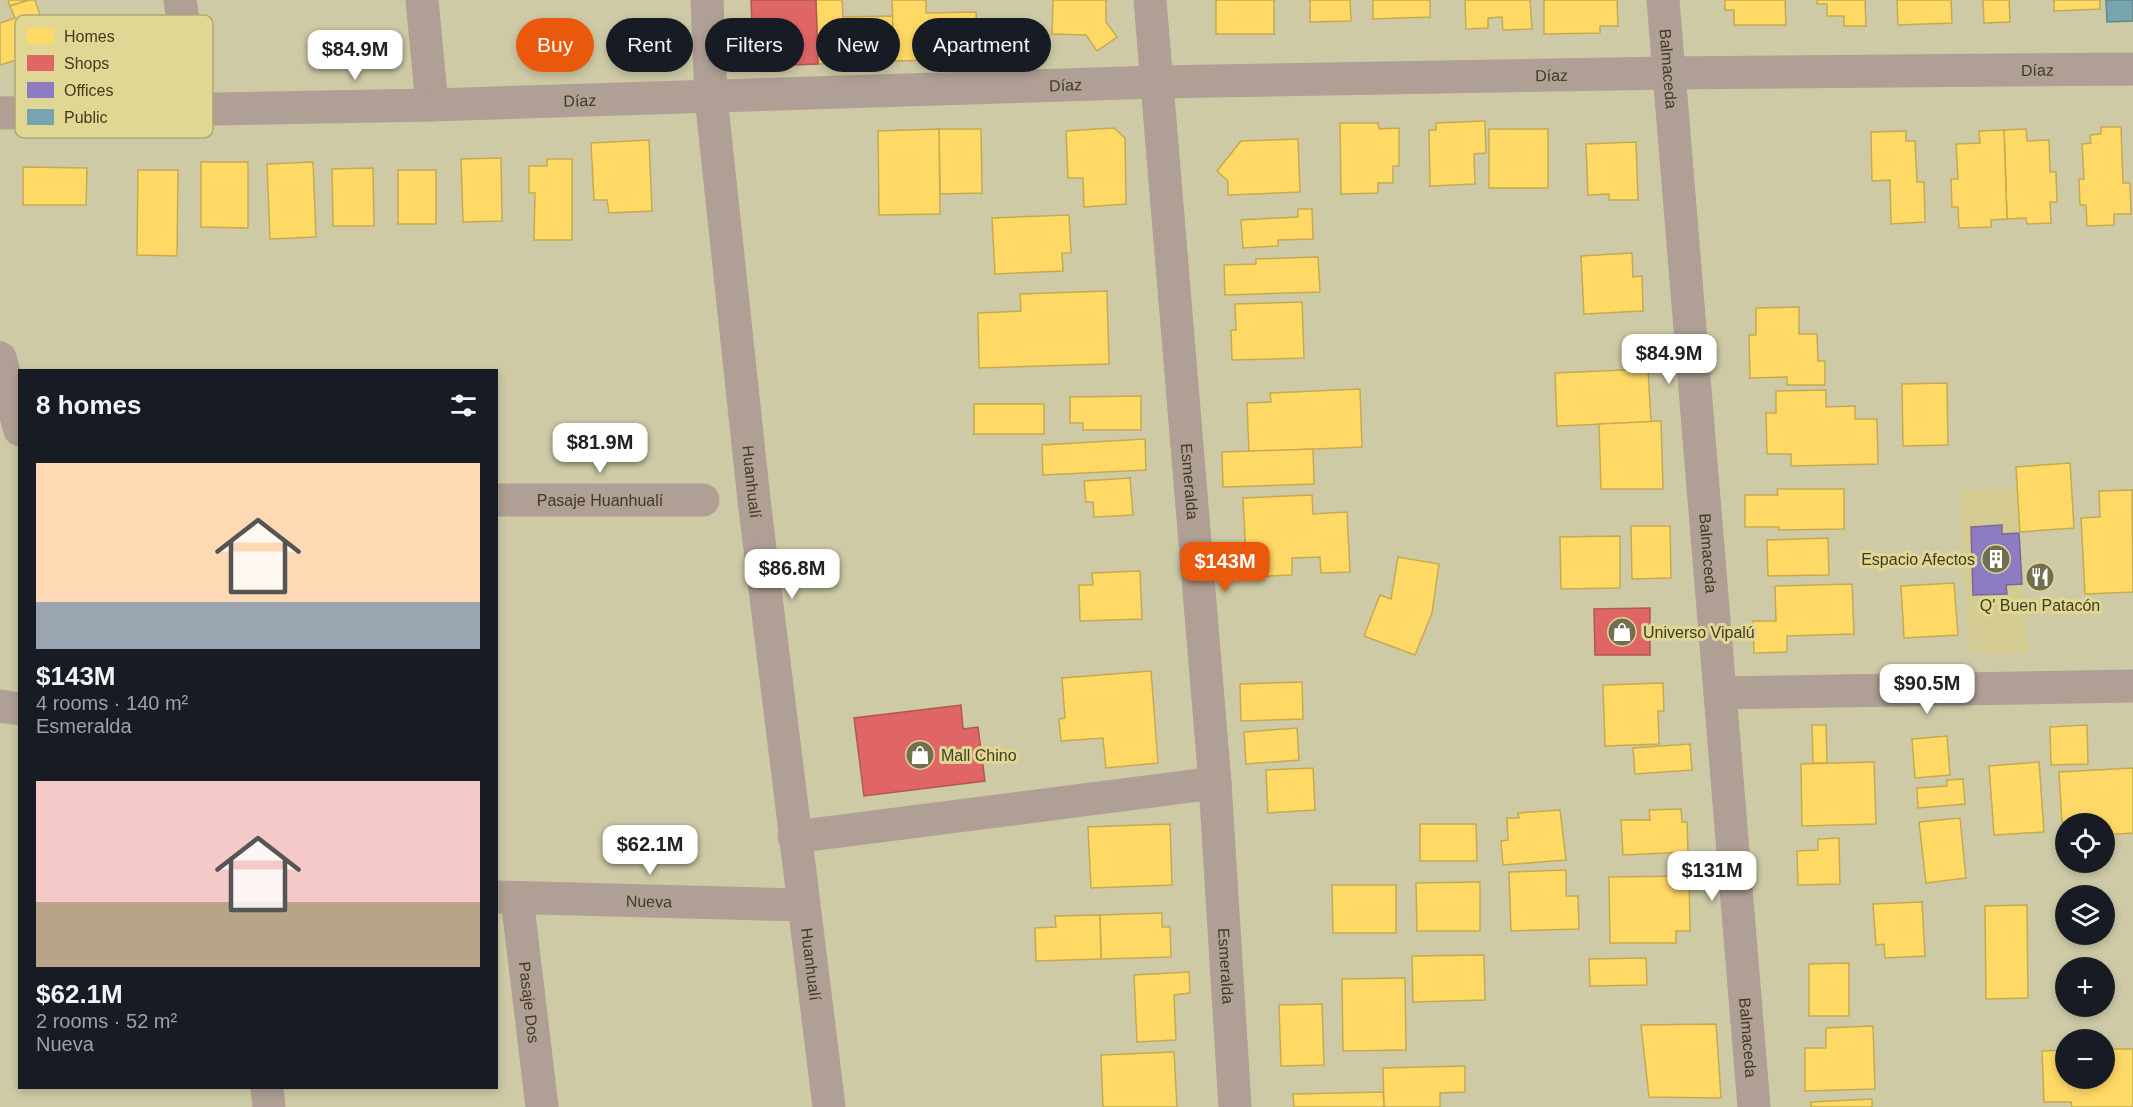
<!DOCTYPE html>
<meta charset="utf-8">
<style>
:root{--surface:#171b24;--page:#20242c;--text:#f1f3f6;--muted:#9ea1a6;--accent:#ea580c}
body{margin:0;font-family:Helvetica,sans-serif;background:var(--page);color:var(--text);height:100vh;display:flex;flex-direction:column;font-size:22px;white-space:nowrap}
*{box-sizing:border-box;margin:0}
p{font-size:20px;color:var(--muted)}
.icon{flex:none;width:33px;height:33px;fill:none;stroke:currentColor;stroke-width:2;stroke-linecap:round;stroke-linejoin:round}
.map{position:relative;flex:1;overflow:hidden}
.panel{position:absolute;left:18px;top:369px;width:480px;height:720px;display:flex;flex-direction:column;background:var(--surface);border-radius:0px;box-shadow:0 3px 9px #0003}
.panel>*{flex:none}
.top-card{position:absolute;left:516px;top:18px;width:570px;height:54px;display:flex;gap:12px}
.buttons{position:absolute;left:2055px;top:813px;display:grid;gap:12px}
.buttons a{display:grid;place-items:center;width:60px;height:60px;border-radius:50%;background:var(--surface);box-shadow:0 3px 9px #0003;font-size:30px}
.price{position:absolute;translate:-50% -51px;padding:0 14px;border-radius:12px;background:#fff;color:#222;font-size:20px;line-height:39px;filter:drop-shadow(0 2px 3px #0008)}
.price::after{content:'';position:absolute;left:50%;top:36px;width:18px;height:14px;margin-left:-9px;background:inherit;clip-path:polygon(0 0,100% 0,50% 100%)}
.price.on{background:var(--accent);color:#fff}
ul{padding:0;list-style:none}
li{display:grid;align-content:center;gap:12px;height:318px;padding:0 18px}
li span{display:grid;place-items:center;height:186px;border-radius:0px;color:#555}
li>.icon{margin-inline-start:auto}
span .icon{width:108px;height:108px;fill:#fffc;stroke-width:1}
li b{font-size:26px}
h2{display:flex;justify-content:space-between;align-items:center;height:72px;padding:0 18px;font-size:26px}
.pill{padding:0 21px;border-radius:27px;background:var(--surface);box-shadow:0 3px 9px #0003;font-size:21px;line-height:54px}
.pill.on{background:var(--accent);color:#fff}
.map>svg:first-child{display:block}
.built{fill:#d3cb92}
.homes{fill:#ffd966;stroke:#c6aa51;stroke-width:1.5}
.shops{fill:#e06666;stroke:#b05951;stroke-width:1.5}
.offices{fill:#8e7cc3;stroke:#776992;stroke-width:1.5}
.public{fill:#76a5af;stroke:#668684;stroke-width:1.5}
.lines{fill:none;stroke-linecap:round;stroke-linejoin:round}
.minor{stroke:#af9f94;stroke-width:33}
.labels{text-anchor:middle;stroke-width:6;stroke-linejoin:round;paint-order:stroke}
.street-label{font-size:16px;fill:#403c21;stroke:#e0d794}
.poi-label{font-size:16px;fill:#403c21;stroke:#e0d794;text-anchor:start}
.key{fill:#e0d794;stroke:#b0a872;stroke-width:1.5}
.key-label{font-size:16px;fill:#403c21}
</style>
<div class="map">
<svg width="2133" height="1107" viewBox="0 0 2133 1107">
<rect width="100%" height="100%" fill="#cecaa6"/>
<path class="built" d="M2017,489L2028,653H1970L1959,491Z"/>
<g class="homes">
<path d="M8,0H29L10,6Z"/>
<path d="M29,0H35L58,68L30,77L23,58L0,65V23L15,18L10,6Z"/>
<path d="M816,0H842L843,17L893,16L894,61L818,64Z"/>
<path d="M892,0H926V13L976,12L978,59L894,61Z"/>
<path d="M1053,0H1106V22L1117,37L1097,51L1086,35L1052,34Z"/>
<rect x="1216" y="0" width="58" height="34"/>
<path d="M1310,0H1350L1351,21L1310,22Z"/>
<path d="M1373,0H1430V17L1373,19Z"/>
<path d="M1465,0H1530L1532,29L1503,30L1502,17L1488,18V28L1466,29Z"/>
<path d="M1544,0H1617L1618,26H1600V33L1544,34Z"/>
<path d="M1725,0H1785L1786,25H1734V10H1725Z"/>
<path d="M1817,0H1865L1866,26H1844V16H1827V4H1817Z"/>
<path d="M1897,0H1951L1952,23L1898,25Z"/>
<path d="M1983,0H2009L2010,22L1984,23Z"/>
<path d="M2054,0H2100V9L2054,11Z"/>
<path d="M1485,121L1486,153L1474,154L1475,184L1430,186L1429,130H1436V123Z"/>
<path d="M1340,123H1378L1379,129L1399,128V166H1393V183H1378V193L1341,194Z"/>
<path d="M2101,127H2121L2123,183H2130L2131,214H2114V225L2087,226L2086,205H2080L2079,179H2084L2082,144L2091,143L2090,135L2101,134Z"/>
<path d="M1114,128L1125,138L1126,204L1084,207L1083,178H1068L1066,131Z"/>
<path d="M939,129H981L982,193L940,194Z"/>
<path d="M939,129L940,214L879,215L878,131Z"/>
<rect x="1489" y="129" width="59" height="59"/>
<path d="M2026,129L2027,141L2049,140L2050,172H2056L2057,202H2050L2051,223L2027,224L2026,218L2007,219L2004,130Z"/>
<path d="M2004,130L2007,219L1991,220V227L1959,228L1958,207H1952L1951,179H1958L1956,144L1980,143L1979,131Z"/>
<path d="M1906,131V141H1915L1917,182H1924L1925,222L1891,224L1890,180L1872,181L1871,132Z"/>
<path d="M1298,139L1300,192L1228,195V181L1217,171L1241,141Z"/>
<path d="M649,140L652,211L609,213L607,200H594L591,143Z"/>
<path d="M1636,142L1638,200H1609V194L1588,195L1586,144Z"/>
<path d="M501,158L502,221L463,222L461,159Z"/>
<path d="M547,159H572V240H534L535,193H529V166H547Z"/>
<path d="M201,162H248V228L201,227Z"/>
<path d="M313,162L316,237L270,239L267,164Z"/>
<path d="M23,167L87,168L86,205H23Z"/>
<path d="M373,168L374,226H333L332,169Z"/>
<path d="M138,170H178L177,256L137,255Z"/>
<rect x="398" y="170" width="38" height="54"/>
<path d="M1298,209H1312L1313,239L1278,240V246L1243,248L1241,220L1298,217Z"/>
<path d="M1069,215L1071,253H1062L1063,271L995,274L992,218Z"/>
<path d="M1632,253L1633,277L1642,276L1643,311L1584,314L1581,256Z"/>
<path d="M1318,257L1320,292L1225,295L1224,265L1256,264V259Z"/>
<path d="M1107,291L1109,364L979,368L978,313L1021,311L1020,294Z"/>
<path d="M1302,302L1304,358L1232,360L1231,330H1236L1235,304Z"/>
<path d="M1799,307V334H1817L1818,361H1825V385H1787V377L1750,378L1749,335H1756V308Z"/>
<path d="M1648,369L1651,422L1557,426L1555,373Z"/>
<path d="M1947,383L1948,445L1903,446L1902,384Z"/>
<path d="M1360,389L1362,447L1249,452L1247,403L1271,402L1270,393Z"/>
<path d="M1826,390V407L1855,406V419H1877L1878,464L1791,466V454H1767L1766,413H1776V391Z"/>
<path d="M1141,396V430H1083V423H1070V397Z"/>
<rect x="974" y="404" width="70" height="30"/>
<path d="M1661,421L1663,489H1601L1599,424Z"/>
<path d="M1145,439L1146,470L1043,475L1042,445Z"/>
<path d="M1313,449L1314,484L1223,487L1222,452Z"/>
<path d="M2070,463L2074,528L2020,532L2016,467Z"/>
<path d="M1130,478L1133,515L1094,517L1093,502H1086L1084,481Z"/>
<path d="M1777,489H1844V529L1779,530V527H1745V495H1778Z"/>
<path d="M2132,490L2133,592L2085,594L2081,518L2100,517L2099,491Z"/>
<path d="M1312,495L1313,514L1347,512L1350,572L1321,573L1320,557L1292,558V575L1247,577L1243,498Z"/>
<path d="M1631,526H1670L1671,578L1632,579Z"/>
<path d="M1620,536V588L1561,589L1560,537Z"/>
<path d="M1828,538L1829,575L1768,576L1767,540Z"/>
<path d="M1398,557L1439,564L1432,613L1415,655L1364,636L1380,595L1391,599Z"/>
<path d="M1140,571L1142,619L1080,621L1079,585H1093L1092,573Z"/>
<path d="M1954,583L1958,635L1904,638L1901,586Z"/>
<path d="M1852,584L1854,634L1787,636V652L1754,653L1753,621H1776L1775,586Z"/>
<path d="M1151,671L1158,763L1106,768L1103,738L1061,741L1059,719L1065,718L1062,678Z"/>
<path d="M1302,682L1303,719L1241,721L1240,684Z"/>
<path d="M1663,683L1664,711H1658L1659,744L1605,746L1603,685Z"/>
<path d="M1812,725H1826L1827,763H1813Z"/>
<path d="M2087,725L2088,764L2051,765L2050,727Z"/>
<path d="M1297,728L1299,760L1246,764L1244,732Z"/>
<path d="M1947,736L1950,775L1915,778L1912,739Z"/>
<path d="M1690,744L1692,770L1635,774L1633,748Z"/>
<path d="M1874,762L1876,824L1802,826L1801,764Z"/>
<path d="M2039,762L2044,832L1994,835L1989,766Z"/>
<path d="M1313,768L1315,810L1268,813L1266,770Z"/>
<path d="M2133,768V833L2104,835V824L2062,822L2059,772Z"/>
<path d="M1963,779L1965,804L1918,808L1917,788L1947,786V780Z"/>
<path d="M1681,809L1682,822H1687L1688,852L1623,855L1621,820H1650L1649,810Z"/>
<path d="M1560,810L1566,860L1503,865L1501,841L1508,840L1507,818H1519L1518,813Z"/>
<path d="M1960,818L1966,878L1926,883L1919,822Z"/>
<path d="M1170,824L1172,885L1091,888L1088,827Z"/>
<path d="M1420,824H1476L1477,861H1420Z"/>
<path d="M1839,838L1840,884L1798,885L1797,851L1818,850V839Z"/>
<path d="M1566,870V896H1578L1579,929L1511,931L1509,872Z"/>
<path d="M1689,876L1690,931H1676V943H1610L1609,877Z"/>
<path d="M1480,882V931H1417L1416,883Z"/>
<path d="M1332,885H1396V933H1333Z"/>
<path d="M1922,902L1925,956L1885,958L1884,944L1876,945L1873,904Z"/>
<path d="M2027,905L2028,998L1986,999L1985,906Z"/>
<path d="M1162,913V927H1170L1171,957L1101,959L1100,915Z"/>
<path d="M1100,915L1101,959L1036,961L1035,928L1056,927L1055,916Z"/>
<path d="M1484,955L1485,1000L1413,1002L1412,956Z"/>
<path d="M1646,958L1647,985L1590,986L1589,959Z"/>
<path d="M1849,963V1016H1809V964Z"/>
<path d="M1189,972L1190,993L1174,995L1176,1040L1137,1042L1134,975Z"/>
<path d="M1405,978L1406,1050L1343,1051L1342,979Z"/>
<path d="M1322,1004L1324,1065L1281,1066L1279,1005Z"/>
<path d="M1716,1024L1721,1098L1649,1097L1641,1025Z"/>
<path d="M1873,1026L1875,1089L1805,1091V1048H1826V1028Z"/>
<path d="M2104,1049H2133V1107H2072L2071,1102H2044L2042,1051L2066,1050V1078H2104Z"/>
<path d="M1174,1052L1177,1107H1103L1101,1055Z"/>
<path d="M1465,1066V1092L1440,1093V1107H1384L1383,1068Z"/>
<path d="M1383,1092L1384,1107H1294L1293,1094Z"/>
<path d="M1872,1099V1107H1811V1102Z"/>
</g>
<g class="shops">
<path d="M751,0H816L818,64L768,66L753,50Z"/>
<path d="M1650,608V655H1595L1594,609Z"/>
<path d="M961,705L963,729L978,727L985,781L864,796L854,718Z"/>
</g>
<path class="offices" d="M2002,525V534L2019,533L2022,584L2006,585L2007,594L1973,595L1971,527Z"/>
<path class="public" d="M2106,0H2133V21L2107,22Z"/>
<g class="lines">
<g class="minor">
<path d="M180,0L196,108"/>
<path d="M422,0L432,105"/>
<path id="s1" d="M707,0L711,97L754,500L829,1107"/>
<path id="s2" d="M1150,0L1215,783L1235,1107"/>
<path id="s3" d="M1663,0L1754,1107"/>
<path id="s4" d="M0,113L432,105L1156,82L1669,73L2133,69"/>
<path d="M0,358L20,430"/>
<path id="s5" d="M496,500H703"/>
<path d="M1720,693L2133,686"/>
<path d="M0,706L20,709"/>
<path d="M794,837L1215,783"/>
<path id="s6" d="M496,897L802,905"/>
<path id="s7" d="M517,898L542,1107"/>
<path d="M267,1088L269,1107"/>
</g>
</g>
<defs>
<g id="building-disc" transform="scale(1.5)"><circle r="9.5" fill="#726e50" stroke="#e0d794"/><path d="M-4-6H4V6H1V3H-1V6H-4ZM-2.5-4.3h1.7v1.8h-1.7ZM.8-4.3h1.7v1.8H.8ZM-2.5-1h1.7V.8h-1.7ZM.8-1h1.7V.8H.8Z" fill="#fff"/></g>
<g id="restaurant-disc" transform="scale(1.5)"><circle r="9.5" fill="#726e50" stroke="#e0d794"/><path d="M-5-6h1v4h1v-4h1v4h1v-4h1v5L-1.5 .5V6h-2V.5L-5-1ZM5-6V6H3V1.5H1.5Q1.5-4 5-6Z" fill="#fff"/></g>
<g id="shop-disc" transform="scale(1.5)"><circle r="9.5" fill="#726e50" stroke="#e0d794"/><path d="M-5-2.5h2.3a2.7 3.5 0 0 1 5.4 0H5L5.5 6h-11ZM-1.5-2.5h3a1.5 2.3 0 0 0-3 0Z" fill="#fff"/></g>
</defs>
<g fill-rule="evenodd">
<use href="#building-disc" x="1996" y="559"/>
<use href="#restaurant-disc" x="2040" y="577"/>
<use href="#shop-disc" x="1622" y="632"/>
<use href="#shop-disc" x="920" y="755"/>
</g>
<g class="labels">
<g class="street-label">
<text dy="6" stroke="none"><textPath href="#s3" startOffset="69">Balmaceda</textPath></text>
<text dy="6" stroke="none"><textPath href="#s4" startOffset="2038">Díaz</textPath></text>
<text dy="6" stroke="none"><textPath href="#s4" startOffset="1552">Díaz</textPath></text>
<text dy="6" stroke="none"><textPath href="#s4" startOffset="1066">Díaz</textPath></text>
<text dy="6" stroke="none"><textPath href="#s4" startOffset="580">Díaz</textPath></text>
<text dy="6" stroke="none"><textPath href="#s2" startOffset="483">Esmeralda</textPath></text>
<text dy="6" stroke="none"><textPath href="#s1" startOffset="484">Huanhualí</textPath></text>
<text dy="6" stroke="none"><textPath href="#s5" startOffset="104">Pasaje Huanhualí</textPath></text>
<text dy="6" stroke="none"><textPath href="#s3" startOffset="555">Balmaceda</textPath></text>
<text dy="6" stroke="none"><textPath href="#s6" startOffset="153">Nueva</textPath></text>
<text dy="6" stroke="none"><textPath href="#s1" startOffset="970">Huanhualí</textPath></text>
<text dy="6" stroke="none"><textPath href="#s2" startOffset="969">Esmeralda</textPath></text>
<text dy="6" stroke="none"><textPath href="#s7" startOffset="105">Pasaje Dos</textPath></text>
<text dy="6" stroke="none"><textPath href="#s3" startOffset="1041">Balmaceda</textPath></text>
</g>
<g class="poi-label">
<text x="1975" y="565" text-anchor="end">Espacio Afectos</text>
<text x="2040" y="611" text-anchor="middle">Q' Buen Patacón</text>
<text x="1643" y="638">Universo Vipalú</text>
<text x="941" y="761">Mall Chino</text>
</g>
</g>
<rect x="15" y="15" width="198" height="123" rx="9" class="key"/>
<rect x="27" y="28" width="27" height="16" fill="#ffd966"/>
<rect x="27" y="55" width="27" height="16" fill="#e06666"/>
<rect x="27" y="82" width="27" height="16" fill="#8e7cc3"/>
<rect x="27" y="109" width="27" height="16" fill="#76a5af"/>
<g class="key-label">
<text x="64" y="42">Homes</text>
<text x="64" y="69">Shops</text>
<text x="64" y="96">Offices</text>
<text x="64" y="123">Public</text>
</g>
</svg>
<div class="buttons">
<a><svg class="icon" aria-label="locate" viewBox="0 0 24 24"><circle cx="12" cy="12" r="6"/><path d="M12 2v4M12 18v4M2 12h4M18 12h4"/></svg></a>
<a><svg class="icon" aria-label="layers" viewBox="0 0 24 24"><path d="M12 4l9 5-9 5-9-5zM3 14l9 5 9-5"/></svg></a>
<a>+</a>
<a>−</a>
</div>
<b class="price" style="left:355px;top:81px">$84.9M</b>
<b class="price" style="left:1669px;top:385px">$84.9M</b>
<b class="price" style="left:600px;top:474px">$81.9M</b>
<b class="price on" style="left:1225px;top:593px">$143M</b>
<b class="price" style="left:792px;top:600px">$86.8M</b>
<b class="price" style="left:1927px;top:715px">$90.5M</b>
<b class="price" style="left:650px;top:876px">$62.1M</b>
<b class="price" style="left:1712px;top:902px">$131M</b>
<div class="top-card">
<a class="pill on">Buy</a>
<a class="pill">Rent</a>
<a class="pill">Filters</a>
<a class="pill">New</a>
<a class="pill">Apartment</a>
</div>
<section class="panel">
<h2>8 homes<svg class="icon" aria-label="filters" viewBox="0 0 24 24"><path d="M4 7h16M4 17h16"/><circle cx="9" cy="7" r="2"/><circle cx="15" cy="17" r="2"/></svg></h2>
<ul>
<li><span style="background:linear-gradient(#ffd9b3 75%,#9aa5b1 0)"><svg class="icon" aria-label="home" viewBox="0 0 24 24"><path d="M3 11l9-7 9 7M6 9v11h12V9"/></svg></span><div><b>$143M</b><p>4 rooms · 140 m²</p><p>Esmeralda</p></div></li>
<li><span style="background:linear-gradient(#f6c9c9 65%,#b9a48a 0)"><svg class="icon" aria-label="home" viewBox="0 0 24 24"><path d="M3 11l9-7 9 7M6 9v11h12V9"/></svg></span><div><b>$62.1M</b><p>2 rooms · 52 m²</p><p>Nueva</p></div></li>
</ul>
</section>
</div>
